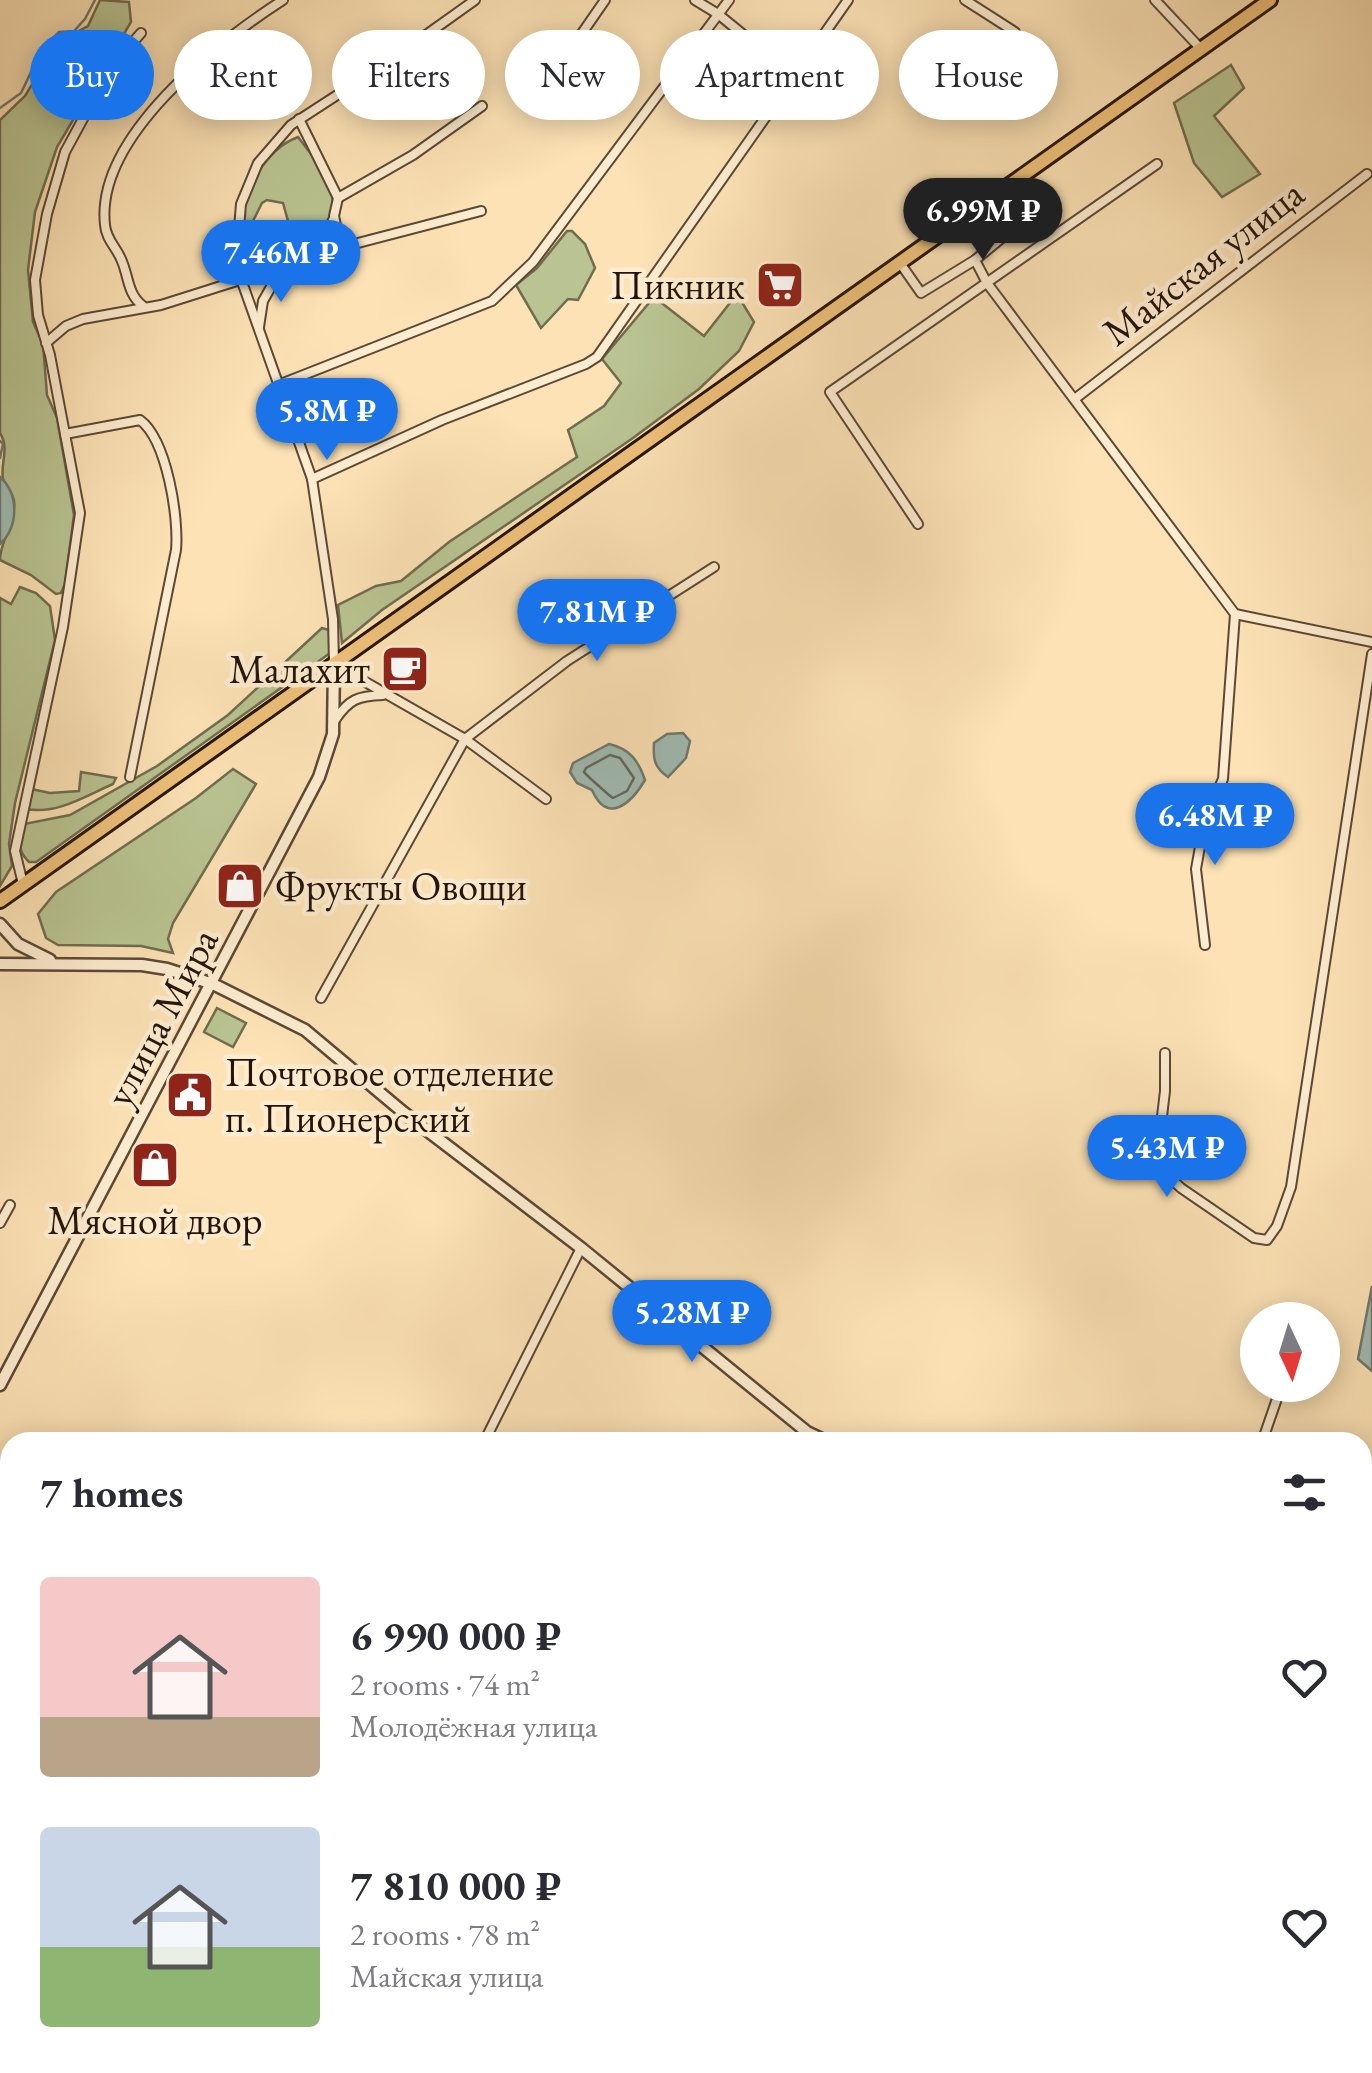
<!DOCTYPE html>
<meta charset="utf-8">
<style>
:root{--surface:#fff;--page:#f2f2f3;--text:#2b2b33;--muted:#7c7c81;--accent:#1a73e8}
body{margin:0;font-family:"EB Garamond",serif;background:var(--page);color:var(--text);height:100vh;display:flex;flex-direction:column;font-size:38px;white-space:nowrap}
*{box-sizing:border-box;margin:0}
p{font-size:32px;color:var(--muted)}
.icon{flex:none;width:55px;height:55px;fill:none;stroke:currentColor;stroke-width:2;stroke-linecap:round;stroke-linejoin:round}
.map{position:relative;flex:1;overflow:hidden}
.details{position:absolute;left:0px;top:1432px;width:1372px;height:642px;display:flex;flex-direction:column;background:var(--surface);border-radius:30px 30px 0 0;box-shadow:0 5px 25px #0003}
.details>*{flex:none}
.hud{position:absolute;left:30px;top:30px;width:1312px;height:90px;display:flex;gap:20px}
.needle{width:65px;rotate:176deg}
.tools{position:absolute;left:1240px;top:1302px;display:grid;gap:20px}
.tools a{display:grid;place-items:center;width:100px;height:100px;border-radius:50%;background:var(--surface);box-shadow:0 5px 25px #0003;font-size:50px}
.price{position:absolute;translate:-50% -85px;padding:0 22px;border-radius:35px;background:var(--accent);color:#fff;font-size:32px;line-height:65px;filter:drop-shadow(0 2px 5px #0008)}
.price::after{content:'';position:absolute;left:50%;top:60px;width:30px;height:22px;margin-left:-15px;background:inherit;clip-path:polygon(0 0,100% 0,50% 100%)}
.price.current{background:#222;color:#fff}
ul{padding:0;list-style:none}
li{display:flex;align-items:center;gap:30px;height:250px;padding:0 40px}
li span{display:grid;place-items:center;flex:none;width:280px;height:200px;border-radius:10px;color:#555}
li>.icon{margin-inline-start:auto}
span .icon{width:120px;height:120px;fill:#fffc;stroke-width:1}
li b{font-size:42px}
h2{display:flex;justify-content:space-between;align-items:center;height:120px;padding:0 40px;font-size:42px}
.pill{padding:0 35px;border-radius:45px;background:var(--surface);box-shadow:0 5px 25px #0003;font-size:35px;line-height:90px}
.pill.current{background:var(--accent);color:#fff}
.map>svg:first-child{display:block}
.green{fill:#b9c492;stroke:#706c4e;stroke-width:2.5}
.water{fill:#a0bcb4;stroke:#6f7970;stroke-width:2.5}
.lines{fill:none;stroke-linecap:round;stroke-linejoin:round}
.shore{stroke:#636860;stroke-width:2.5}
.stream{stroke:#6f7970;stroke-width:2.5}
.minor-casing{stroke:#5c4836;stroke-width:12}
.tertiary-casing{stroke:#5c4836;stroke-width:15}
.primary-casing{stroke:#26140b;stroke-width:18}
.minor{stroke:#fdeccf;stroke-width:8}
.tertiary{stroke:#fdeccf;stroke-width:10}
.primary{stroke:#eec17a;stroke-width:12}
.labels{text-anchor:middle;stroke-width:9;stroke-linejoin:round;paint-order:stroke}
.street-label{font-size:40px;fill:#26140b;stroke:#fdeccf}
.poi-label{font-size:40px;fill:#26140b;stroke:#fdeccf;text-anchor:end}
</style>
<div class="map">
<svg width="1372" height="2073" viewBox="0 0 1372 2073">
<rect width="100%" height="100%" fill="#fce2b5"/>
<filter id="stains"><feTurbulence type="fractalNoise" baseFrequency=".002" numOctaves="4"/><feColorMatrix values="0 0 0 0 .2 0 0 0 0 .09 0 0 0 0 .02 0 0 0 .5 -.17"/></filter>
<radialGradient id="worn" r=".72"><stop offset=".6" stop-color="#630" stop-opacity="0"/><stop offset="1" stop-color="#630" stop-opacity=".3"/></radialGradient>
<g class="green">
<path d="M100,0L129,2L131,22L57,147L35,212L28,270L33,322L43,344L47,395L57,418L74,515L65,584L61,593L56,594L31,575L0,560C0,541 13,528 14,508C16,495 7,490 3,479C0,463 10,449 0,433V120L25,96L58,42L88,26Z"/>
<path d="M1231,65L1244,88L1214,116L1260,174L1222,197L1194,163L1174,103Z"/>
<path d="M298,137L321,167L332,194L335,244L331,249H313L287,262L288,221L283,203L267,200L262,203L253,221L241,226C244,190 264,150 298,137Z"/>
<path d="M258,228L270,230L280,236L279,265L268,272L243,277L241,237Z"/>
<path d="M567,231H572L585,244L595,268L578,300L568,299L541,328L516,285L537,268Z"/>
<path d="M737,294L754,322L739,351L699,389L633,438L382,610L342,643L338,605L376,586L401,581L449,542L577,457L568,430L604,406L621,383L602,359L654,297L704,336Z"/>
<path d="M20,587L36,593L50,606L55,640L15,803L9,844L12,866L0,886V598L11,604Z"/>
<path d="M322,628L329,630L333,651L36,862H29C17,850 17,840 24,824L70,815L157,766L228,715Z"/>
<path d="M233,769L256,784L173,923L168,939L173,953L141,946L58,945L46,938L38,914L56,892L196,798Z"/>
<path d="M81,772L116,778L113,784C85,796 57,815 25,809L31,789L50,793L79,791Z"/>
<path d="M217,1008L246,1023L233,1047L204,1032Z"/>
<path d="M0,1815L10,1819V2065H157L153,2073H0Z"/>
<path d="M183,2065H432L436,2073H179Z"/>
</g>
<g class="water">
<path d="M0,477C19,494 19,526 0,544Z"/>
<path d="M683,733L690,741L686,758L668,777C654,767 653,759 654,743L667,734Z"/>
<path d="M609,744C630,749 638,760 645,780C632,802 608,826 592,790L577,783L570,772L573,763Z"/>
<path d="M1372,1286V1371L1358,1359Z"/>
</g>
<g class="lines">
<path class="shore" d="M610,755L620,758L634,778L627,791L613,798C611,797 586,775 584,772L586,768Z"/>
<g class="stream">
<path d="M0,108L21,93L42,49L59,32L74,31L85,19L95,0"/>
<path d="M0,441L3,444L0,458"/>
</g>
<g class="minor-casing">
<g id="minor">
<path d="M475,0L391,60L291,125L258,163L241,204L236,265L312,479L333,619L334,664L465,739L546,799"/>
<path d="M695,0L718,14L794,76"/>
<path d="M965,0L1015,32"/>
<path d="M1155,0L1201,49"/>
<path d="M569,52L605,0"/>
<path d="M299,119L338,198L334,216L341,248"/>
<path d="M338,198L413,155L482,106"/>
<path d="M311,254L324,239L333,220"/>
<path d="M975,260L987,283L1235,614L1223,779L1205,819L1196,869L1205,945"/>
<path d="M900,263L921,293L975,260L1014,228L992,197"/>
<path d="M143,306C127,294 129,276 121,259C116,247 106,239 105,225C95,137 218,42 283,0"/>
<path d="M259,327L263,301L280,271"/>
<path d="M46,343L66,326L83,319L161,305L240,280L262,277L300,258L481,211"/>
<path d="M278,385L492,301L533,262L729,0"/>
<path d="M1076,398L1367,174"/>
<path d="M65,434L140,420C167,440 179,518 176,550L130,777"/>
<path d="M312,479L442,420L586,364L597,357L848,0"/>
<path d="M918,524L830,392L1157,164"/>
<path d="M1235,614L1372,642"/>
<path d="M335,720C349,699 358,696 383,695"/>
<path d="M23,884L15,851L63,627L80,513L50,355L38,315L35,280L47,214L65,152L111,67L141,33"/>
<path d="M321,998L465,739L567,661L714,567"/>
<path d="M1165,1053V1091L1157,1159L1162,1170L1181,1188L1254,1238L1267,1240L1277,1226L1291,1187L1372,654"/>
<path d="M0,1223L10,1205"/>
<path d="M484,1442L581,1248"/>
<path d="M1262,1442L1280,1390"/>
<path d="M170,2073L174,2065"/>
</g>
</g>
<g class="tertiary-casing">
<g id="tertiary">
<path d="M0,924L18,944L50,960"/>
<path d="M0,964L142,965L167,969L213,984L305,1030L403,1112L581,1248L807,1432L828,1442"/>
<path d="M0,1385L319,777L333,734L334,664"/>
<path d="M1362,1651L1372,1655"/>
<path d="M1083,2073L1086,2065"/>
</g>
</g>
<g class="primary-casing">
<path id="primary" d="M0,901L1270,0"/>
</g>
<use href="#minor" class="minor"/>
<use href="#tertiary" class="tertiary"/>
<use href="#primary" class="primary"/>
</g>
<defs>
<g id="supermarket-square" transform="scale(2.5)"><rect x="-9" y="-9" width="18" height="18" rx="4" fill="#8f2418" stroke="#fdeccf"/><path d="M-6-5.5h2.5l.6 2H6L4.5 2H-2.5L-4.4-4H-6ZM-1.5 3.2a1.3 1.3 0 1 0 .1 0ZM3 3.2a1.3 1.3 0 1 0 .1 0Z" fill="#fff"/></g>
<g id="cafe-square" transform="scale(2.5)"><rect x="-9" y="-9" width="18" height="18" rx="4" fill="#8f2418" stroke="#fdeccf"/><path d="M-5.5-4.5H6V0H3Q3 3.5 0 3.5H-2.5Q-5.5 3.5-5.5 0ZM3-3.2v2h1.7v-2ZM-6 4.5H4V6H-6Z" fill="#fff"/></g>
<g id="shop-square" transform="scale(2.5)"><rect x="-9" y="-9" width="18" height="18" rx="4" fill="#8f2418" stroke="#fdeccf"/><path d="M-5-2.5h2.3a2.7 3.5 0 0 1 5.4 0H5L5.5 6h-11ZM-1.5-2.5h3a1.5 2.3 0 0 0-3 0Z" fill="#fff"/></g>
<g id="civic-square" transform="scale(2.5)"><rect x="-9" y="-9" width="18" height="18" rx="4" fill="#8f2418" stroke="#fdeccf"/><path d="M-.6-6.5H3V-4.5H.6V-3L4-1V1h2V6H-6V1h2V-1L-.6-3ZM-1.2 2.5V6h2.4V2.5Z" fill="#fff"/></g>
</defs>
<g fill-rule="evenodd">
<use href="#supermarket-square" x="780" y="285"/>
<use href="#cafe-square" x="405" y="669"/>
<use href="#shop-square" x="240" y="886"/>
<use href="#civic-square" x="190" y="1095"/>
<use href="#shop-square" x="155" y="1165"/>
</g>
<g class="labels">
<g class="street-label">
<text transform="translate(1203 262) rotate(-38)" y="14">Майская улица</text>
<text transform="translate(161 1017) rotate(-62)" y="14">улица Мира</text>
</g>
<g class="poi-label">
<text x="745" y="299">Пикник</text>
<text x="370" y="683">Малахит</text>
<text x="275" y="900" text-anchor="start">Фрукты Овощи</text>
<text x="225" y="1086" text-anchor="start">Почтовое отделение<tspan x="225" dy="46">п. Пионерский</tspan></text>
<text x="155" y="1234" text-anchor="middle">Мясной двор</text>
</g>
</g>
<rect width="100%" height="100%" filter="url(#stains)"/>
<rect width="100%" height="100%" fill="url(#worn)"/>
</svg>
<div class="tools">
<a><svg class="needle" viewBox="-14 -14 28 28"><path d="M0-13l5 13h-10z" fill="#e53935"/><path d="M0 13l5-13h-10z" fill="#7c7c81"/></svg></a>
</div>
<b class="price current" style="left:983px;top:263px">6.99M ₽</b>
<b class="price" style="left:281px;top:305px">7.46M ₽</b>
<b class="price" style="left:327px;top:463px">5.8M ₽</b>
<b class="price" style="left:597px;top:664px">7.81M ₽</b>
<b class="price" style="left:1215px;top:868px">6.48M ₽</b>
<b class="price" style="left:1167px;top:1200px">5.43M ₽</b>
<b class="price" style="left:692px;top:1365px">5.28M ₽</b>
<div class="hud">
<a class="pill current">Buy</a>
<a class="pill">Rent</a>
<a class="pill">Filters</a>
<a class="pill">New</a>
<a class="pill">Apartment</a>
<a class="pill">House</a>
</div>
<section class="details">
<h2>7 homes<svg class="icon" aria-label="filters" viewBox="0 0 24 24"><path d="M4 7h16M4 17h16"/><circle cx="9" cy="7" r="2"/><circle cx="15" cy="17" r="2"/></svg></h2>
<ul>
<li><span style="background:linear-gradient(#f6c9c9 70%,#b9a48a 0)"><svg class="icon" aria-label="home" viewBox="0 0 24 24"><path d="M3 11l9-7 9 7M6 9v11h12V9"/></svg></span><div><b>6 990 000 ₽</b><p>2 rooms · 74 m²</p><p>Молодёжная улица</p></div><svg class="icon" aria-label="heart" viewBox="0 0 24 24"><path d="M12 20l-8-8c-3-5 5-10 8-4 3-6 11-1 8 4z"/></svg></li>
<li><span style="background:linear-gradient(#c9d6e8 60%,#8fb573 0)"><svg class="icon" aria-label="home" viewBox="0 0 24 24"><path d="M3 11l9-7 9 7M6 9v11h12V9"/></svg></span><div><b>7 810 000 ₽</b><p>2 rooms · 78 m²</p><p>Майская улица</p></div><svg class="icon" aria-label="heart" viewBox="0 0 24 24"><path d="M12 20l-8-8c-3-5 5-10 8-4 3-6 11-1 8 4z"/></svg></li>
</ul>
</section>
</div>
